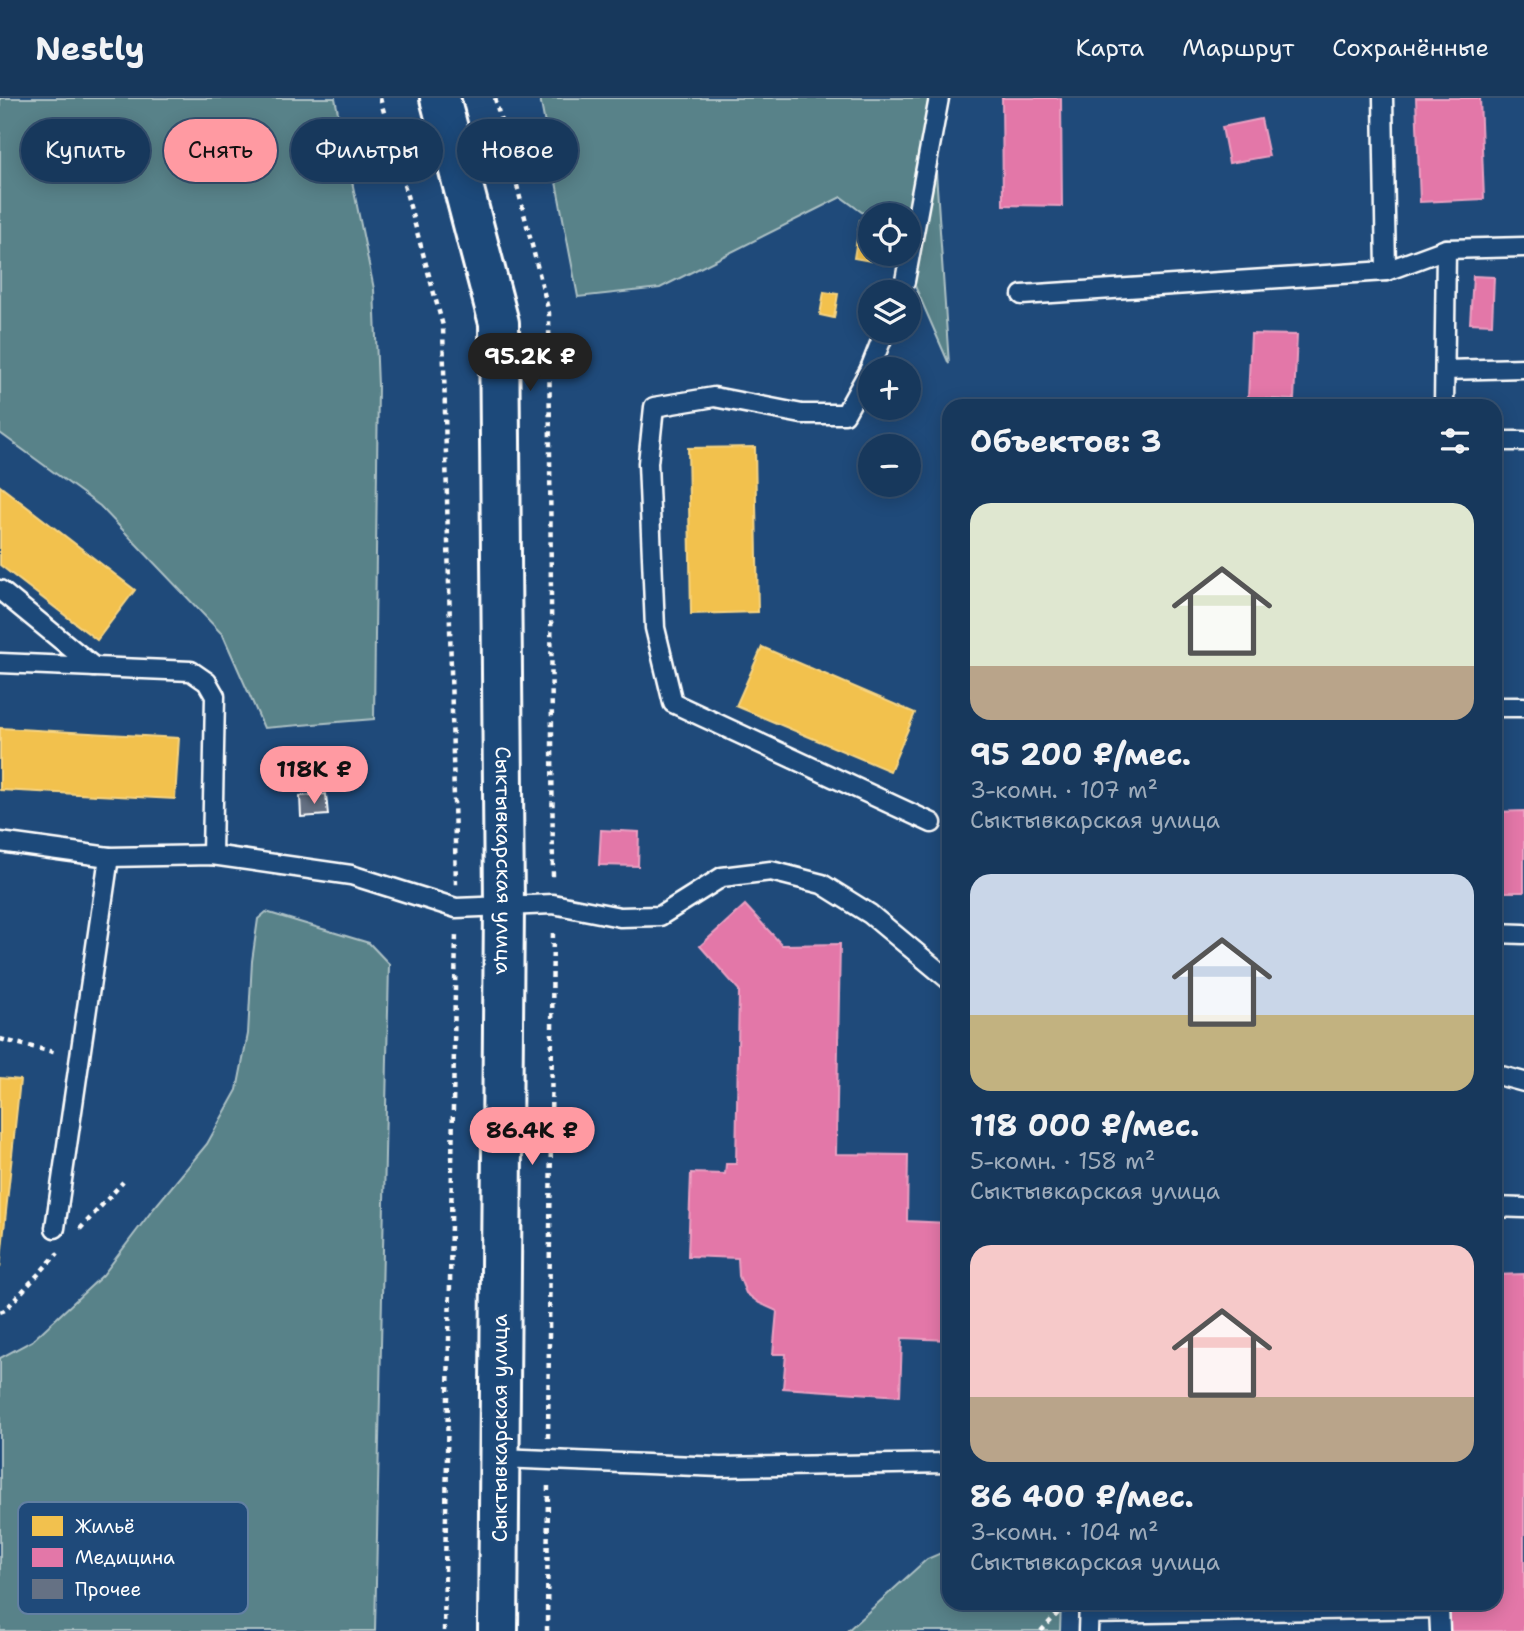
<!DOCTYPE html>
<html lang="ru">
<meta charset="utf-8">
<style>
:root{--surface:#17385c;--page:#203f62;--text:#f1f3f6;--muted:#9eacbb;--line:#365272;--accent:#ff9aa2}
body{margin:0;font-family:"Shantell Sans",sans-serif;background:var(--page);color:var(--text);height:100vh;display:flex;flex-direction:column;font-size:26px;white-space:nowrap}
*{box-sizing:border-box;margin:0}
p{font-size:23px;color:var(--muted)}
.icon{flex:none;width:38px;height:38px;fill:none;stroke:currentColor;stroke-width:2;stroke-linecap:round;stroke-linejoin:round}
.map{position:relative;flex:1;overflow:hidden}
.details{position:absolute;left:942px;top:301px;width:560px;height:1211px;display:flex;flex-direction:column;background:var(--surface);border-radius:21px;box-shadow:0 4px 18px #0003,0 0 0 2px var(--line)}
.details>*{flex:none}
.banner{position:absolute;left:21px;top:21px;width:665px;height:63px;display:flex;gap:14px}
.fabs{position:absolute;left:858px;top:105px;display:grid;gap:14px}
.fabs a{display:grid;place-items:center;width:63px;height:63px;border-radius:50%;background:var(--surface);box-shadow:0 4px 18px #0003,0 0 0 2px var(--line);font-size:35px}
.price{position:absolute;translate:-50% -60px;padding:0 16px;border-radius:24px;background:var(--accent);color:#111;font-size:23px;line-height:46px;filter:drop-shadow(0 2px 4px #0008)}
.price::after{content:'';position:absolute;left:50%;top:42px;width:21px;height:16px;margin-left:-10px;background:inherit;clip-path:polygon(0 0,100% 0,50% 100%)}
.price.on{background:#222;color:#fff}
ul{padding:0;list-style:none}
li{display:grid;align-content:center;gap:14px;height:371px;padding:0 28px}
li span{display:grid;place-items:center;height:217px;border-radius:21px;color:#555}
li>.icon{margin-inline-start:auto}
span .icon{width:126px;height:126px;fill:#fffc;stroke-width:1}
li b{font-size:30px}
h2{display:flex;justify-content:space-between;align-items:center;height:84px;padding:0 28px;font-size:30px}
.chip{padding:0 24px;border-radius:32px;background:var(--surface);box-shadow:0 4px 18px #0003,0 0 0 2px var(--line);font-size:24px;line-height:63px}
.chip.on{background:var(--accent);color:#111}
header{display:flex;align-items:center;gap:42px;box-sizing:border-box;height:98px;padding:0 35px;background:var(--surface);border-bottom:2px solid var(--line)}
header strong{font-size:33px}
nav{display:flex;gap:38px;margin-inline-start:auto;font-size:24px}
.map>svg:first-child{display:block}
.green{fill:#588289;stroke:#acc0c4;stroke-width:2}
.homes{fill:#f2c14e;stroke:#f6d483;stroke-width:2}
.health{fill:#e377a8;stroke:#eba0c2;stroke-width:2}
.building{fill:#657184;stroke:#fff;stroke-width:2}
.lines{fill:none;stroke-linecap:round;stroke-linejoin:round}
.service-casing{stroke:#fff;stroke-width:23}
.secondary-casing{stroke:#fff;stroke-width:44}
.path{stroke:#fff;stroke-width:4.5;stroke-dasharray:5 5;stroke-linecap:butt}
.service{stroke:#1f4a7a;stroke-width:18}
.secondary{stroke:#1f4a7a;stroke-width:38}
.labels{text-anchor:middle;stroke-width:7;stroke-linejoin:round;paint-order:stroke}
.street-label{font-size:21px;fill:#fff;stroke:#1f4a7a}
.key{fill:#1f4a7a;stroke:#6280a2;stroke-width:2}
.key-label{font-size:19px;fill:#fff}
</style>
<header>
<strong>Nestly</strong>
<nav><a>Карта</a><a>Маршрут</a><a>Сохранённые</a></nav>
</header>
<div class="map">
<svg width="1524" height="1533" viewBox="0 0 1524 1533">
<rect width="100%" height="100%" fill="#1f4a7a"/>
<filter id="ink" filterUnits="userSpaceOnUse"><feTurbulence type="fractalNoise" baseFrequency=".0143" numOctaves="2"/><feDisplacementMap in="SourceGraphic" scale="14" xChannelSelector="R" yChannelSelector="G"/><feConvolveMatrix kernelMatrix="1 2 1 2 8 2 1 2 1" color-interpolation-filters="sRGB"/></filter>
<g filter="url(#ink)">
<g class="green">
<path d="M0,0H335L374,191L378,287L374,621L264,630L223,537L100,408L0,335Z"/>
<path d="M540,0H931L949,266L901,156H908V117H870V120L841,99L660,190L578,199Z"/>
<path d="M266,814L369,845L389,866L375,1533H0V1260L32,1243L103,1177L154,1110L207,1046L237,992L248,936L252,863L258,821Z"/>
<path d="M948,1452V1505H1061L1060,1533H847L927,1461Z"/>
</g>
<g class="homes">
<path d="M860,122L870,123L871,163L854,160Z"/>
<path d="M824,194L838,196L834,220L820,217Z"/>
<path d="M755,349L758,514L691,516L688,350Z"/>
<path d="M0,388L135,492L97,542L0,467Z"/>
<path d="M762,549L915,615L890,673L736,608Z"/>
<path d="M0,630L179,640L175,701L0,692Z"/>
<path d="M0,980L20,982L0,1170Z"/>
</g>
<g class="health">
<path d="M1002,0H1061L1062,108L1003,107Z"/>
<path d="M1416,0H1480L1484,101L1420,104Z"/>
<path d="M1261,21L1269,58L1229,65L1222,29Z"/>
<path d="M1473,178L1494,179L1492,226L1470,225Z"/>
<path d="M1251,236L1297,237L1294,302L1248,300Z"/>
<path d="M1524,713V794H1494V714Z"/>
<path d="M601,732L639,734L638,768L599,767Z"/>
<path d="M745,807L782,847L840,846L836,1056L908,1057L907,1123L948,1125V1242L902,1240L900,1298L783,1290L786,1256H773L777,1213L759,1205L746,1195L739,1178L738,1160L688,1158L691,1075L725,1076L726,1066H736L739,892L700,848Z"/>
<path d="M1524,1176V1533H1448V1505H1494V1177Z"/>
</g>
<path class="building" d="M326,696L328,717L301,719L300,698Z"/>
<g class="lines">
<g class="service-casing">
<g id="service">
<path d="M1383,0L1386,173"/>
<path d="M900,194L905,183L939,0"/>
<path d="M1022,197L1386,173L1446,151L1524,149"/>
<path d="M870,271L845,316H802L714,299L654,309L648,365L655,530L673,605L932,725"/>
<path d="M870,271L885,233"/>
<path d="M1445,272L1524,270"/>
<path d="M1444,308L1446,151"/>
<path d="M1494,343H1524"/>
<path d="M0,492L94,569"/>
<path d="M0,565L191,573L207,584L215,598L212,757"/>
<path d="M1494,609H1524"/>
<path d="M0,744L109,759L212,757L351,777L456,810L553,806L620,819L660,818L722,779L771,773L822,786L870,816L948,881"/>
<path d="M1494,835L1524,836"/>
<path d="M1494,976L1524,984"/>
<path d="M1494,1109L1524,1110"/>
<path d="M55,1130L109,759"/>
<path d="M500,1360L720,1369L948,1365"/>
<path d="M1089,1516L1439,1510L1440,1533"/>
<path d="M1088,1533L1089,1505"/>
</g>
</g>
<g class="secondary-casing">
<g id="secondary">
<path id="s1" d="M440,0L499,225L504,807L498,1533"/>
</g>
</g>
<g class="path">
<path d="M380,0L443,228L456,787"/>
<path d="M495,0L549,215L553,783"/>
<path d="M0,941L57,955"/>
<path d="M80,1131L123,1084"/>
<path d="M0,1214L5,1212L58,1155"/>
<path d="M548,1340L553,830"/>
<path d="M444,1533L456,834"/>
<path d="M547,1533L548,1383"/>
<path d="M1041,1533L1058,1515L1067,1512"/>
</g>
<use href="#service" class="service"/>
<use href="#secondary" class="secondary"/>
</g>
</g>
<g class="labels">
<g class="street-label">
<text dy="7" stroke="none"><textPath href="#s1" startOffset="770">Сыктывкарская улица</textPath></text>
<text transform="translate(500 1330) rotate(-90)" y="7">Сыктывкарская улица</text>
</g>
</g>
<rect x="18" y="1404" width="230" height="112" rx="10" class="key"/>
<rect x="32" y="1418" width="31" height="20" fill="#f2c14e"/>
<rect x="32" y="1450" width="31" height="19" fill="#e377a8"/>
<rect x="32" y="1481" width="31" height="20" fill="#657184"/>
<g class="key-label">
<text x="75" y="1435">Жильё</text>
<text x="75" y="1466">Медицина</text>
<text x="75" y="1498">Прочее</text>
</g>
</svg>
<div class="fabs">
<a><svg class="icon" aria-label="locate" viewBox="0 0 24 24"><circle cx="12" cy="12" r="6"/><path d="M12 2v4M12 18v4M2 12h4M18 12h4"/></svg></a>
<a><svg class="icon" aria-label="layers" viewBox="0 0 24 24"><path d="M12 4l9 5-9 5-9-5zM3 14l9 5 9-5"/></svg></a>
<a>+</a>
<a>−</a>
</div>
<b class="price on" style="left:530px;top:295px">95.2K ₽</b>
<b class="price" style="left:314px;top:708px">118K ₽</b>
<b class="price" style="left:532px;top:1069px">86.4K ₽</b>
<div class="banner">
<a class="chip">Купить</a>
<a class="chip on">Снять</a>
<a class="chip">Фильтры</a>
<a class="chip">Новое</a>
</div>
<section class="details">
<h2>Объектов: 3<svg class="icon" aria-label="filters" viewBox="0 0 24 24"><path d="M4 7h16M4 17h16"/><circle cx="9" cy="7" r="2"/><circle cx="15" cy="17" r="2"/></svg></h2>
<ul>
<li><span style="background:linear-gradient(#dfe7d0 75%,#b9a48a 0)"><svg class="icon" aria-label="home" viewBox="0 0 24 24"><path d="M3 11l9-7 9 7M6 9v11h12V9"/></svg></span><div><b>95 200 ₽/мес.</b><p>3-комн. · 107 m²</p><p>Сыктывкарская улица</p></div></li>
<li><span style="background:linear-gradient(#c9d6e8 65%,#c2b280 0)"><svg class="icon" aria-label="home" viewBox="0 0 24 24"><path d="M3 11l9-7 9 7M6 9v11h12V9"/></svg></span><div><b>118 000 ₽/мес.</b><p>5-комн. · 158 m²</p><p>Сыктывкарская улица</p></div></li>
<li><span style="background:linear-gradient(#f6c9c9 70%,#b9a48a 0)"><svg class="icon" aria-label="home" viewBox="0 0 24 24"><path d="M3 11l9-7 9 7M6 9v11h12V9"/></svg></span><div><b>86 400 ₽/мес.</b><p>3-комн. · 104 m²</p><p>Сыктывкарская улица</p></div></li>
</ul>
</section>
</div>
